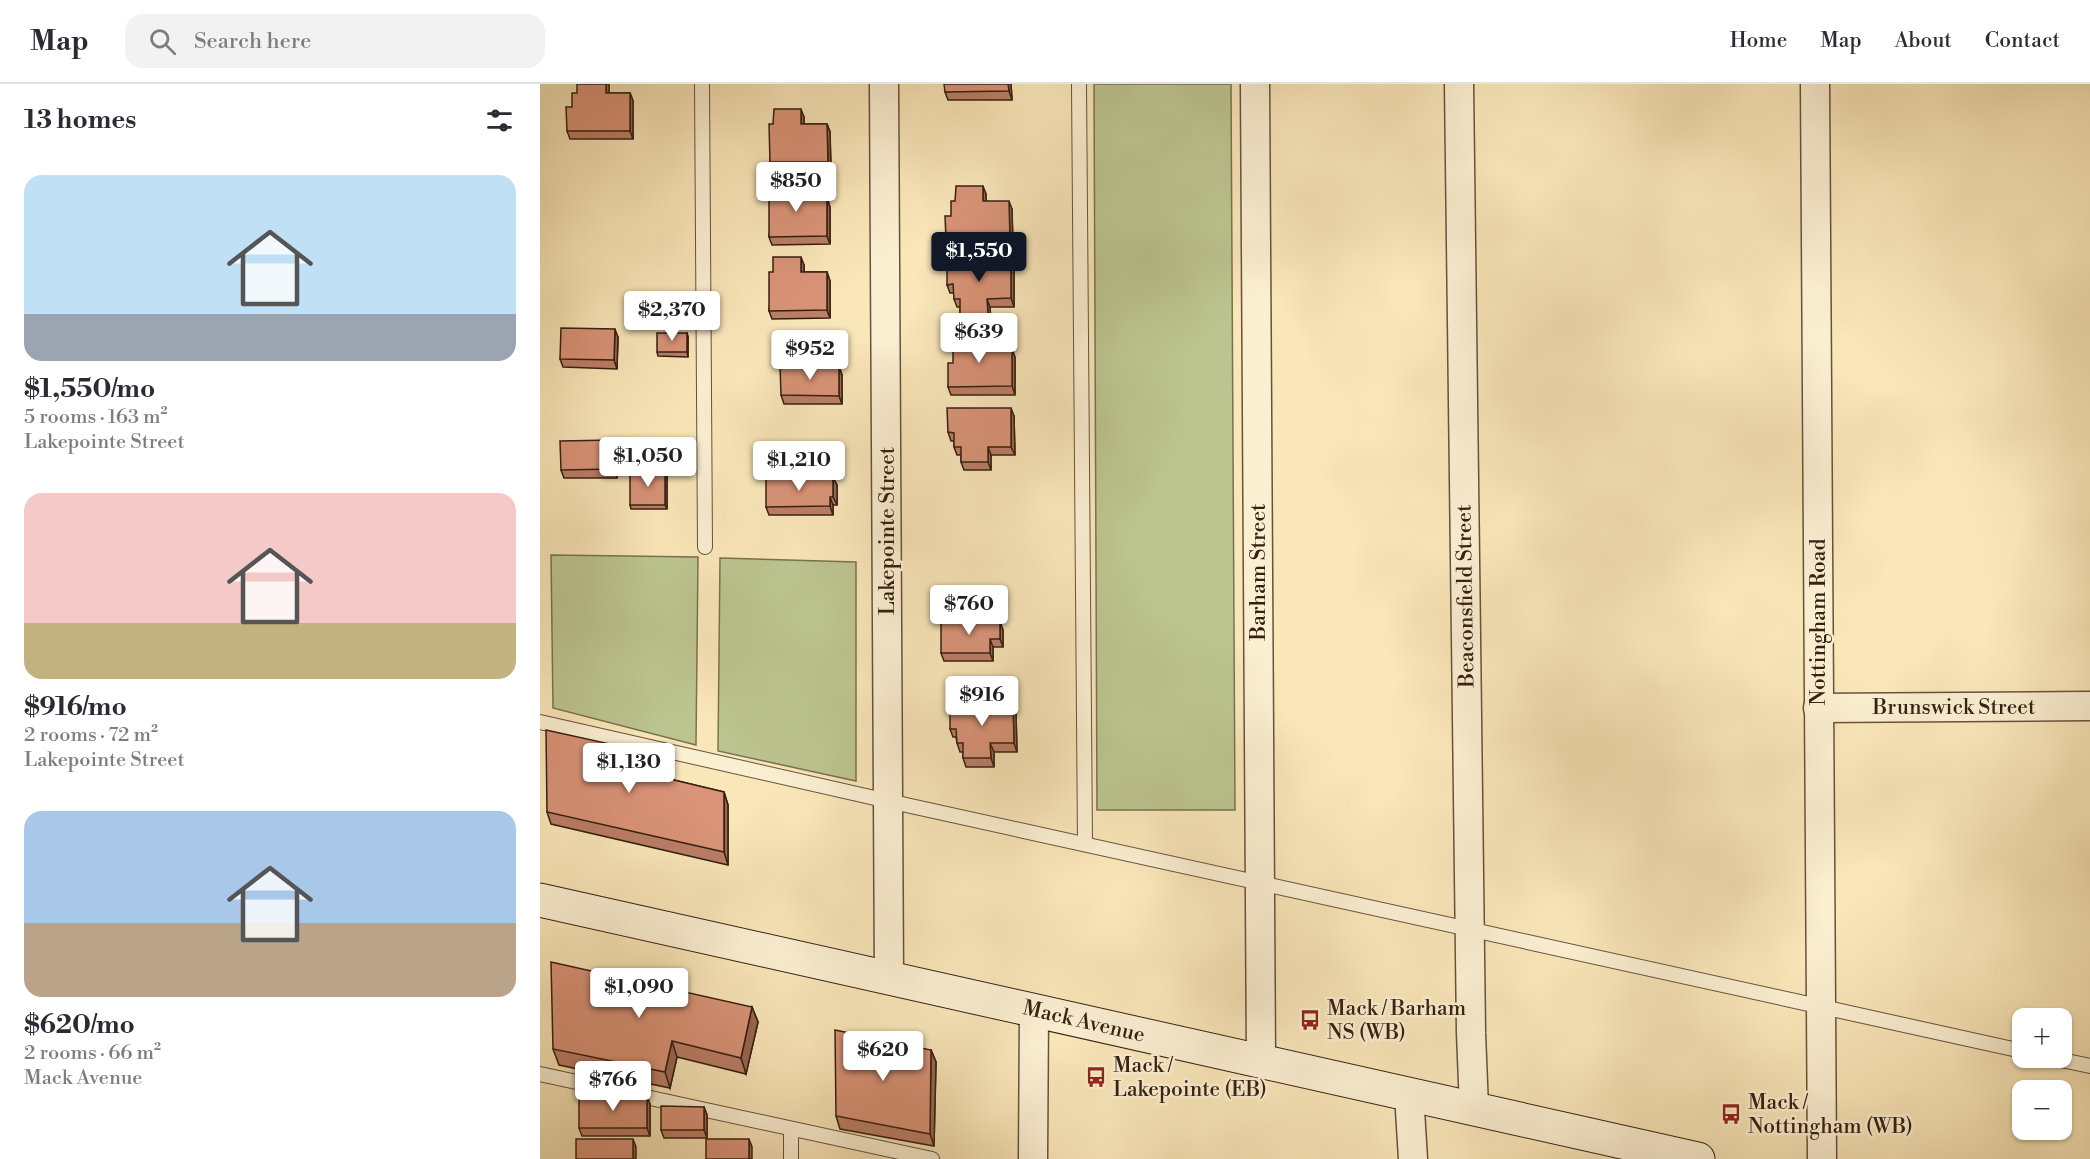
<!DOCTYPE html>
<meta charset="utf-8">
<style>
:root{--surface:#fff;--page:#f2f2f3;--text:#2b2b33;--muted:#7c7c81;--line:#e1e1e2;--accent:#111827}
body{margin:0;font-family:"Libre Bodoni",serif;background:var(--page);color:var(--text);height:100vh;display:flex;flex-direction:column;font-size:22px;white-space:nowrap}
*{box-sizing:border-box;margin:0}
p{font-size:20px;color:var(--muted)}
.icon{flex:none;width:33px;height:33px;fill:none;stroke:currentColor;stroke-width:2;stroke-linecap:round;stroke-linejoin:round}
.map{position:relative;flex:1;overflow:hidden}
.details{display:flex;flex-direction:column;background:var(--surface);width:540px}
.details>*{flex:none}
.tools{position:absolute;left:1472px;top:924px;display:grid;gap:12px}
.tools a{display:grid;place-items:center;width:60px;height:60px;border-radius:12px;background:var(--surface);box-shadow:0 2px 4px #0004;font-size:30px}
.price{position:absolute;translate:-50% -51px;padding:0 14px;border-radius:6px;background:#fff;color:#222;font-size:20px;line-height:39px;filter:drop-shadow(0 2px 3px #0008)}
.price::after{content:'';position:absolute;left:50%;top:36px;width:18px;height:14px;margin-left:-9px;background:inherit;clip-path:polygon(0 0,100% 0,50% 100%)}
.price.on{background:var(--accent);color:#fff}
ul{padding:0;list-style:none}
li{display:grid;align-content:center;gap:12px;height:318px;padding:0 24px}
li span{display:grid;place-items:center;height:186px;border-radius:18px;color:#555}
li>.icon{margin-inline-start:auto}
span .icon{width:108px;height:108px;fill:#fffc;stroke-width:1}
li b{font-size:26px}
h2{display:flex;justify-content:space-between;align-items:center;height:72px;padding:0 24px;font-size:26px}
header{display:flex;align-items:center;gap:36px;box-sizing:border-box;height:84px;padding:0 30px;background:var(--surface);border-bottom:2px solid var(--line)}
header strong{font-size:28px}
nav{display:flex;gap:33px;margin-inline-start:auto;font-size:21px}
.search{width:420px;height:54px;background:var(--page);display:flex;align-items:center;gap:15px;box-sizing:border-box;padding:0 21px;border-radius:18px;color:var(--muted);font-size:22px}
main{display:flex;flex:1;min-height:0}
.map>svg:first-child{display:block}
.green{fill:#bcc590;stroke:#797250;stroke-width:1.5}
.lines{fill:none;stroke-linecap:round;stroke-linejoin:round}
.service-casing{stroke:#67523b;stroke-width:16}
.minor-casing{stroke:#67523b;stroke-width:31}
.secondary-casing{stroke:#362011;stroke-width:35}
.service{stroke:#fbefd2;stroke-width:14}
.minor{stroke:#fbefd2;stroke-width:28}
.secondary{stroke:#fbefd2;stroke-width:33}
.wall{fill:#bb7e67;stroke:#362011;stroke-width:1.5}
.shaded-wall{fill:#986754;stroke:#362011;stroke-width:1.5}
.building{fill:#d99378;stroke:#362011;stroke-width:1.5}
.labels{text-anchor:middle;stroke-width:5;stroke-linejoin:round;paint-order:stroke}
.street-label{font-size:21px;fill:#362011;stroke:#fbefd2}
.poi-label{font-size:21px;fill:#362011;stroke:#fbefd2;text-anchor:start}
</style>
<header>
<strong>Map</strong>
<div class="search"><svg class="icon" aria-label="search" viewBox="0 0 24 24"><circle cx="10" cy="10" r="6"/><path d="M15 15l6 6"/></svg>Search here</div>
<nav><a>Home</a><a>Map</a><a>About</a><a>Contact</a></nav>
</header>
<main>
<section class="details">
<h2>13 homes<svg class="icon" aria-label="filters" viewBox="0 0 24 24"><path d="M4 7h16M4 17h16"/><circle cx="9" cy="7" r="2"/><circle cx="15" cy="17" r="2"/></svg></h2>
<ul>
<li><span style="background:linear-gradient(#bfe0f5 75%,#9aa5b1 0)"><svg class="icon" aria-label="home" viewBox="0 0 24 24"><path d="M3 11l9-7 9 7M6 9v11h12V9"/></svg></span><div><b>$1,550/mo</b><p>5 rooms · 163 m²</p><p>Lakepointe Street</p></div></li>
<li><span style="background:linear-gradient(#f6c9c9 70%,#c2b280 0)"><svg class="icon" aria-label="home" viewBox="0 0 24 24"><path d="M3 11l9-7 9 7M6 9v11h12V9"/></svg></span><div><b>$916/mo</b><p>2 rooms · 72 m²</p><p>Lakepointe Street</p></div></li>
<li><span style="background:linear-gradient(#a9c7e8 60%,#b9a48a 0)"><svg class="icon" aria-label="home" viewBox="0 0 24 24"><path d="M3 11l9-7 9 7M6 9v11h12V9"/></svg></span><div><b>$620/mo</b><p>2 rooms · 66 m²</p><p>Mack Avenue</p></div></li>
</ul>
</section>
<div class="map">
<svg width="1550" height="1075" viewBox="0 0 1550 1075">
<rect width="100%" height="100%" fill="#f9e6b9"/>
<filter id="stains"><feTurbulence type="fractalNoise" baseFrequency=".00333" numOctaves="4"/><feColorMatrix values="0 0 0 0 .2 0 0 0 0 .09 0 0 0 0 .02 0 0 0 .5 -.17"/></filter>
<radialGradient id="worn" r=".72"><stop offset=".6" stop-color="#630" stop-opacity="0"/><stop offset="1" stop-color="#630" stop-opacity=".3"/></radialGradient>
<g class="green">
<path d="M554,0H691L695,726H557Z"/>
<path d="M11,471L158,473L156,661L13,624Z"/>
<path d="M180,474L316,478V697L178,667Z"/>
</g>
<g class="lines">
<g class="service-casing">
<g id="service">
<path d="M162,0L165,463"/>
<path d="M539,0L545,760"/>
<path d="M0,638L348,717L1482,967"/>
<path d="M1512,974L1550,982"/>
<path d="M0,990L392,1075"/>
<path d="M251,1045V1075"/>
</g>
</g>
<g class="minor-casing">
<g id="minor">
<path d="M344,0L349,894"/>
<path d="M715,0L721,977"/>
<path d="M919,0L931,949L934,1024"/>
<path d="M1275,0L1282,1075"/>
<path d="M1278,624L1550,622"/>
<path d="M869,1010L873,1075"/>
<path d="M493,1075L494,926"/>
</g>
</g>
<g class="secondary-casing">
<path id="secondary" d="M0,816L1158,1075"/>
</g>
<use href="#service" class="service"/>
<use href="#minor" class="minor"/>
<use href="#secondary" class="secondary"/>
</g>
<g class="wall">
<path d="M471,0L472,16H408L405,8Z"/>
<path d="M69,2V9H90L93,17V55H30L27,47L32,23L37,9Z"/>
<path d="M264,33V40H287L290,48L291,86L233,87L230,78L233,40Z"/>
<path d="M263,107L264,114H287L290,123V160L232,161L229,153L233,114Z"/>
<path d="M446,110V117L472,125L473,163L409,164L406,155L415,117Z"/>
<path d="M264,181V188H287L290,197V234L232,235L229,227L233,188Z"/>
<path d="M474,184V223H450L451,238H423L420,230V223H417L414,215V209H410L407,201Z"/>
<path d="M147,249L148,253V273L118,272L117,268Z"/>
<path d="M78,253L77,285L23,283L20,275Z"/>
<path d="M449,257V265L475,273V311H411L408,303L418,264Z"/>
<path d="M299,283L302,291V320H244L241,311Z"/>
<path d="M474,332L475,371H451V386H424L421,378V371H417L414,363V357H411L408,348Z"/>
<path d="M73,356L76,365L77,394H24L21,386Z"/>
<path d="M125,387L127,392V425H91L90,421Z"/>
<path d="M297,401V421H293V431H229L226,423Z"/>
<path d="M463,546V563H453V577H404L401,569Z"/>
<path d="M473,620L476,629L477,668H454V683H426L423,674V668H420L417,659L416,653H413L410,645Z"/>
<path d="M92,676V686L184,708L188,721V781L11,740L7,728Z"/>
<path d="M212,923L218,938L206,990L137,973L130,1004L19,981L13,965Z"/>
<path d="M391,966L396,978L394,1062L300,1045L296,1032Z"/>
<path d="M110,1020V1052H42L39,1044Z"/>
<path d="M164,1023L167,1031V1054H124L121,1046Z"/>
</g>
<g class="shaded-wall">
<path d="M66,0H69V17L66,9Z"/>
<path d="M468,0H471L472,16L469,7Z"/>
<path d="M90,9L93,17V55L90,47Z"/>
<path d="M261,25L264,33V49L261,40Z"/>
<path d="M287,40L290,48L291,86L288,78Z"/>
<path d="M260,99L263,107L264,123L261,114Z"/>
<path d="M443,102L446,110V125L443,117Z"/>
<path d="M287,114L290,123V160L287,152Z"/>
<path d="M469,117L472,125L473,163L470,155Z"/>
<path d="M261,173L264,181V196L261,188Z"/>
<path d="M471,176L474,184V223L471,214Z"/>
<path d="M287,188L290,197V234L287,226Z"/>
<path d="M447,215L450,223L451,238L448,230Z"/>
<path d="M75,245L78,253L77,285L74,276Z"/>
<path d="M147,249L148,253V273L147,268Z"/>
<path d="M446,249L449,257V273L446,265Z"/>
<path d="M472,264L475,273V311L472,302Z"/>
<path d="M299,283L302,291V320L299,312Z"/>
<path d="M471,324L474,332L475,371L471,363Z"/>
<path d="M73,356L76,365L77,394L74,385Z"/>
<path d="M448,363L451,371V386L448,378Z"/>
<path d="M125,387L127,392V425L125,421Z"/>
<path d="M293,393L297,401V421L293,413Z"/>
<path d="M290,413L293,421V431L290,422Z"/>
<path d="M460,537L463,546V563L460,555Z"/>
<path d="M450,555L453,563V577L450,569Z"/>
<path d="M473,620L476,629L477,668L474,659Z"/>
<path d="M450,659L454,668V683L451,674Z"/>
<path d="M88,664L92,676V698L88,685Z"/>
<path d="M184,708L188,721V781L184,768Z"/>
<path d="M212,923L218,938L206,990L201,974Z"/>
<path d="M132,957L137,973L130,1004L125,988Z"/>
<path d="M391,966L396,978L394,1062L390,1050Z"/>
<path d="M107,1012L110,1020V1052L107,1044Z"/>
<path d="M164,1023L167,1031V1054L164,1046Z"/>
<path d="M93,1055L96,1063V1075H93Z"/>
<path d="M209,1055L212,1063V1075H209Z"/>
</g>
<g class="building">
<path d="M37,0H66V9H90V47H27L26,23H32V9H37Z"/>
<path d="M404,0H468L469,7L405,8Z"/>
<path d="M234,25H261V40H287L288,78H230L229,40H233Z"/>
<path d="M233,99H260L261,114H287V152L229,153V114H233Z"/>
<path d="M416,102H443V117H469L470,155H406L405,132H411V117H415Z"/>
<path d="M233,173H261V188H287V226L229,227V188H233Z"/>
<path d="M407,176H471V214L447,215L448,230H420V215H414L413,200L407,201Z"/>
<path d="M21,244L75,245L74,276L20,275Z"/>
<rect x="117" y="249" width="30" height="19"/>
<path d="M418,249H446V265L472,264V302L408,303V279H413V264H418Z"/>
<path d="M240,282L299,283V312L241,311Z"/>
<path d="M407,324H471V363H448V378H421V363H414V349L408,348Z"/>
<path d="M73,356L74,385L21,386L20,357Z"/>
<rect x="90" y="387" width="35" height="34"/>
<path d="M226,393H293V413H290V422L226,423Z"/>
<path d="M401,537H460V555H450V569H401Z"/>
<path d="M473,620L474,659H450L451,674H423V659H417L416,645H410V621Z"/>
<path d="M6,646L88,664V685L184,708V768L7,728Z"/>
<path d="M11,878L212,923L201,974L132,957L125,988L13,965Z"/>
<path d="M295,946L391,966L390,1050L296,1032Z"/>
<rect x="39" y="1012" width="68" height="32"/>
<path d="M121,1022L164,1023V1046H121Z"/>
<rect x="36" y="1055" width="57" height="20"/>
<rect x="166" y="1055" width="43" height="20"/>
</g>
<defs>
<g id="bus-bare" transform="scale(1.62)"><path d="M-5-6H5V4H4V6H2V4H-2V6H-4V4H-5ZM-3.5-4V0h7V-4ZM-3.5 1.2v1.5H-2V1.2ZM2 1.2v1.5H3.5V1.2Z" fill="#8f2418" stroke="#fbefd2" stroke-width="2.5" paint-order="stroke"/></g>
</defs>
<g fill-rule="evenodd">
<use href="#bus-bare" x="770" y="936"/>
<use href="#bus-bare" x="556" y="993"/>
<use href="#bus-bare" x="1191" y="1030"/>
</g>
<g class="labels">
<g class="street-label">
<text transform="translate(347 447) rotate(-90)" y="7">Lakepointe Street</text>
<text transform="translate(718 488) rotate(-90)" y="7">Barham Street</text>
<text transform="translate(925 512) rotate(-91)" y="7">Beaconsfield Street</text>
<text transform="translate(1278 538) rotate(-90)" y="7">Nottingham Road</text>
<text x="1414" y="630">Brunswick Street</text>
<text transform="translate(544 937) rotate(13)" y="7">Mack Avenue</text>
</g>
<g class="poi-label">
<text x="787" y="931">Mack / Barham<tspan x="787" dy="24">NS (WB)</tspan></text>
<text x="573" y="988">Mack /<tspan x="573" dy="24">Lakepointe (EB)</tspan></text>
<text x="1208" y="1025">Mack /<tspan x="1208" dy="24">Nottingham (WB)</tspan></text>
</g>
</g>
<rect width="100%" height="100%" filter="url(#stains)"/>
<rect width="100%" height="100%" fill="url(#worn)"/>
</svg>
<div class="tools">
<a>+</a>
<a>−</a>
</div>
<b class="price" style="left:256px;top:129px">$850</b>
<b class="price on" style="left:439px;top:199px">$1,550</b>
<b class="price" style="left:132px;top:258px">$2,370</b>
<b class="price" style="left:439px;top:280px">$639</b>
<b class="price" style="left:270px;top:297px">$952</b>
<b class="price" style="left:108px;top:404px">$1,050</b>
<b class="price" style="left:259px;top:408px">$1,210</b>
<b class="price" style="left:429px;top:552px">$760</b>
<b class="price" style="left:442px;top:643px">$916</b>
<b class="price" style="left:89px;top:710px">$1,130</b>
<b class="price" style="left:99px;top:935px">$1,090</b>
<b class="price" style="left:343px;top:998px">$620</b>
<b class="price" style="left:73px;top:1028px">$766</b>
</div>
</main>
